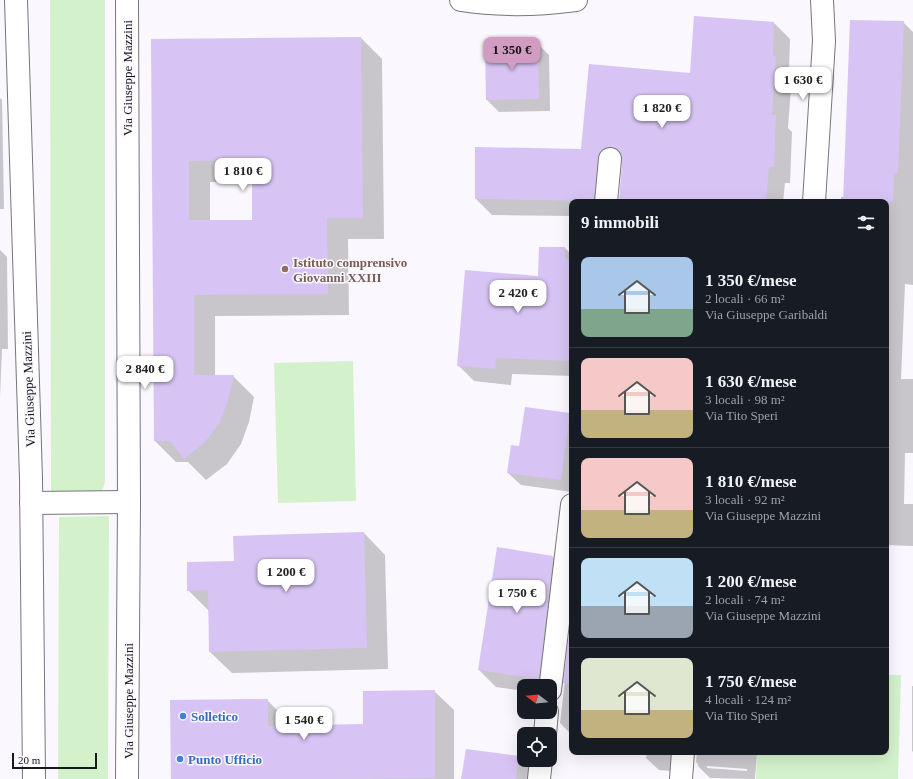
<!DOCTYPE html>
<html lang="it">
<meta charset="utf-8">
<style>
:root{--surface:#171b24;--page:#20242c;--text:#f1f3f6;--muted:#9ea1a6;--line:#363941;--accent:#d29bc1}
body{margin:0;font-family:"Times New Roman",serif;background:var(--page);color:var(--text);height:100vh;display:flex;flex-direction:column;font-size:15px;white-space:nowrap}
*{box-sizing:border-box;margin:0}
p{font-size:13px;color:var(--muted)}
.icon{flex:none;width:22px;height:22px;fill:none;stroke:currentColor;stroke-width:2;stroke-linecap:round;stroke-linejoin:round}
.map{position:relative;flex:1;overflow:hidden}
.sheet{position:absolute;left:569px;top:199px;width:320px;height:556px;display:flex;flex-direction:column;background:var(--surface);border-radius:8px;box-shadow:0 4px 16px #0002}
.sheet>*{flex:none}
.needle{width:26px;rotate:286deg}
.fabs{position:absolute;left:517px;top:679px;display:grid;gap:8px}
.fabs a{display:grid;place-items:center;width:40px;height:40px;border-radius:8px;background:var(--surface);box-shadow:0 4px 16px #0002;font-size:20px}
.scale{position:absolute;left:12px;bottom:10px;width:85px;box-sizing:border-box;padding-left:4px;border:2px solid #181719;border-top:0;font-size:11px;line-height:14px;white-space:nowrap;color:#181719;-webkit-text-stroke:3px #faf7fe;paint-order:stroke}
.price{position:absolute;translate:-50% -34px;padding:0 9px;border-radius:8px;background:#fff;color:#222;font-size:13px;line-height:26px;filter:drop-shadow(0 1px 2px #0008)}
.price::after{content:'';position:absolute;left:50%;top:24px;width:12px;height:9px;margin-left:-6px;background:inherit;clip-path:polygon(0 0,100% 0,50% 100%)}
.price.active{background:var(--accent);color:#111}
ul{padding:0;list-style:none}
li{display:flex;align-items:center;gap:12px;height:100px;padding:0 12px}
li+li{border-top:1px solid var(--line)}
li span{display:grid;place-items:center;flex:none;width:112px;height:80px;border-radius:8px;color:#555}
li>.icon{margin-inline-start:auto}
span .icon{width:48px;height:48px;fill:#fffc;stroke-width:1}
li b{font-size:17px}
h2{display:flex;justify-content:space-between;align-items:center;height:48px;padding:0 12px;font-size:17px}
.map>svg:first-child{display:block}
.green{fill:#d3f2cc}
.shadow{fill:#0003;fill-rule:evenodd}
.building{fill:#d7c4f4;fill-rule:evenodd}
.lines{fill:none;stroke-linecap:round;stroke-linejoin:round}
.street-casing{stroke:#78757c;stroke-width:24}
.street{stroke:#fff;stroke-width:22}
.education-dot{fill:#8d6e63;stroke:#faf7fe;stroke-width:1.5}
.shop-dot{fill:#3f7fe0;stroke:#faf7fe;stroke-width:1.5}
.labels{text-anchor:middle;stroke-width:3;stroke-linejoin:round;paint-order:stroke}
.street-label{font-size:13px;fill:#181719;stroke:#faf7fe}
.education-label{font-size:13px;font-weight:bold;fill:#785e54;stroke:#faf7fe;text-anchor:start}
.shop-label{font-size:13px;font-weight:bold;fill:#366cbe;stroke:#faf7fe;text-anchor:start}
</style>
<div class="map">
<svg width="913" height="779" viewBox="0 0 913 779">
<rect width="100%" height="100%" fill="#faf7fe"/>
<g class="green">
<path d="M50,0H105V482L101,494H51Z"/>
<path d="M353,361L356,501L278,503L274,363Z"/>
<path d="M109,516L108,779H58L59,517Z"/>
<path d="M886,675H901L898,779H756L757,752H886Z"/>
</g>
<g class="shadow">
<path d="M695,17L774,23L790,39L789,70L792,74L788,128L792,132L790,183H785L783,202H620L623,163H621L616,168L611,202H572V216L492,215L476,199L582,150L691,74Z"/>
<path d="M903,22L913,32V285L905,284L901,379H913V453H905L904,504H913V546L886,545V202H841V197H844Z"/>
<path d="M361,38L382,59L384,239H348L349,315L215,316V376H233L254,397L249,422L241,444L227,464L206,480L188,462H176L155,441L152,40ZM210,182H253V221H210Z"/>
<path d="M537,43L549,55L550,111L499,112L487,100Z"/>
<path d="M0,98L2,100L4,209H0Z"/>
<path d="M540,248H565L572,255V376L512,374L511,385L474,381L458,365L539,277Z"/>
<path d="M0,250L7,257L8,349H2L0,397Z"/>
<path d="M569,414L572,417V492L521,485L508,473L520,447Z"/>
<path d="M364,533L385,555L388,669L232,673L210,652L209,611L188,590L235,562Z"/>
<path d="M553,557L570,574L550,686H524V691L496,687L479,670Z"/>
<path d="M572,619V735L560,723Z"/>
<path d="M912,686H913V752L912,751Z"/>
<path d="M434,691L454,710V779H172L267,700L287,720V727L364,725Z"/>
<path d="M647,752H695L691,753L682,772L659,770L646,758Z"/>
<path d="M697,752H757L755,779L710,778L698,766V764L696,762ZM707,766L747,769V771L707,768Z"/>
<path d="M519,757L530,768L529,779H462Z"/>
</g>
<g class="building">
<path d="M694,16L774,22L773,56H776L772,115H776L774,167H769L766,202H619L622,160L621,153L618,149L611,147L604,148L600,152L598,157L594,201L475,199V147L581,149L589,64L690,73Z"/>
<path d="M850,20L904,21L898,173H894L893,202H843Z"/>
<path d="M361,37L363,218H327L328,294L194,295V375H234L228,400L220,422L205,442L184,459L170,441H154L151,39ZM252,160V220H189V161Z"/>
<path d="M538,42L539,99L486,100L485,43Z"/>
<path d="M539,247H565V259L572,260L571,295H572V361L496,358L495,369L457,366L465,270L538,276Z"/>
<path d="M525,407L570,413L561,480L507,473L511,445L519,446Z"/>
<path d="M364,532L367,648L209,652L208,590L187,591V562L234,561L233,536Z"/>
<path d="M497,547L553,556L539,679L478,670Z"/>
<path d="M572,611V684L563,683Z"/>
<path d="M435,690V778L345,779H171L170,700L268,699V726L363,724V691Z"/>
<path d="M466,749L519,756L516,779H461Z"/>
</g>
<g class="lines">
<g class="street-casing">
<g id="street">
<path d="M16,0L31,478L34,779"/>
<path d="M461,0C499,6 538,5 576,0"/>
<path d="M606,202L610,159"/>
<path d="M814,202L824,41L822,0"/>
<path d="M31,503L129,502"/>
<path d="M550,690L572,505"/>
<path d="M545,734L547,712"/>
<path d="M127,779L129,502L127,0"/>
<path d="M539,779L541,760"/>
<path d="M681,779L683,752"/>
</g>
</g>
<use href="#street" class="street"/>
</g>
<circle class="education-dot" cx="285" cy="269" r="4"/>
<g class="shop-dot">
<circle cx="183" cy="716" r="4"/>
<circle cx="180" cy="759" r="4"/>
</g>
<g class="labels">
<g class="street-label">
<text transform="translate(127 78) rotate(-90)" y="5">Via Giuseppe Mazzini</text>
<text transform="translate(28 389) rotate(-92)" y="5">Via Giuseppe Mazzini</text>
<text transform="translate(128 701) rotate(-90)" y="5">Via Giuseppe Mazzini</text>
</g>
<g class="education-label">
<text x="293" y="267">Istituto comprensivo<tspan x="293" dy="15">Giovanni XXIII</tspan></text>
</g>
<g class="shop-label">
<text x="191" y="721">Solletico</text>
<text x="188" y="764">Punto Ufficio</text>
</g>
</g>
</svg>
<div class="fabs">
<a><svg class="needle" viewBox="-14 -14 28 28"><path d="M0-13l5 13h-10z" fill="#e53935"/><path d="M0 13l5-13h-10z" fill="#9ea1a6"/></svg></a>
<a><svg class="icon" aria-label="locate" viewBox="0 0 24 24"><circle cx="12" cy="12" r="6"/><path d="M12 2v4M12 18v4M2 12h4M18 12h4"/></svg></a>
</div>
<div class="scale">20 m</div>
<b class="price active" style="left:512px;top:71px">1 350 €</b>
<b class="price" style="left:803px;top:101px">1 630 €</b>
<b class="price" style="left:662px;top:129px">1 820 €</b>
<b class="price" style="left:243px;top:192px">1 810 €</b>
<b class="price" style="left:518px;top:314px">2 420 €</b>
<b class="price" style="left:145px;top:390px">2 840 €</b>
<b class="price" style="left:286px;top:593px">1 200 €</b>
<b class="price" style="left:517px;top:614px">1 750 €</b>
<b class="price" style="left:304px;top:741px">1 540 €</b>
<section class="sheet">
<h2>9 immobili<svg class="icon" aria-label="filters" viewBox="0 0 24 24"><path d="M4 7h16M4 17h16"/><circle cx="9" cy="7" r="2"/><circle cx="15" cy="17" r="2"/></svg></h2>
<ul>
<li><span style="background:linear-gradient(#a9c7e8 65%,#7fa58c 0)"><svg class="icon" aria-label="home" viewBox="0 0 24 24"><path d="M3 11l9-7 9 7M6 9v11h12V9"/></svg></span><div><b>1 350 €/mese</b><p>2 locali · 66 m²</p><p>Via Giuseppe Garibaldi</p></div></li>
<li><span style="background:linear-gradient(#f6c9c9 65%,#c2b280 0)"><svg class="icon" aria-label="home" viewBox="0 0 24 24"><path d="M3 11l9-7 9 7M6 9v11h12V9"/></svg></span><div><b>1 630 €/mese</b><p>3 locali · 98 m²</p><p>Via Tito Speri</p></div></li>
<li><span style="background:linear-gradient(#f6c9c9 65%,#c2b280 0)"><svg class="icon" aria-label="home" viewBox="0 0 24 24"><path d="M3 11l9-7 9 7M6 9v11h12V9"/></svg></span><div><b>1 810 €/mese</b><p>3 locali · 92 m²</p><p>Via Giuseppe Mazzini</p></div></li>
<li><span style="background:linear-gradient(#bfe0f5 60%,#9aa5b1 0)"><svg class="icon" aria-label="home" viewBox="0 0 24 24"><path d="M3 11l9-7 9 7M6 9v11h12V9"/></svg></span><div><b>1 200 €/mese</b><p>2 locali · 74 m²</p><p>Via Giuseppe Mazzini</p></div></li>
<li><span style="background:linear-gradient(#dfe7d0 65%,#c2b280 0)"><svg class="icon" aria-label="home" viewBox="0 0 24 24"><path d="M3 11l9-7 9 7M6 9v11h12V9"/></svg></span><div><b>1 750 €/mese</b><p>4 locali · 124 m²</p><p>Via Tito Speri</p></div></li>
</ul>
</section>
</div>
